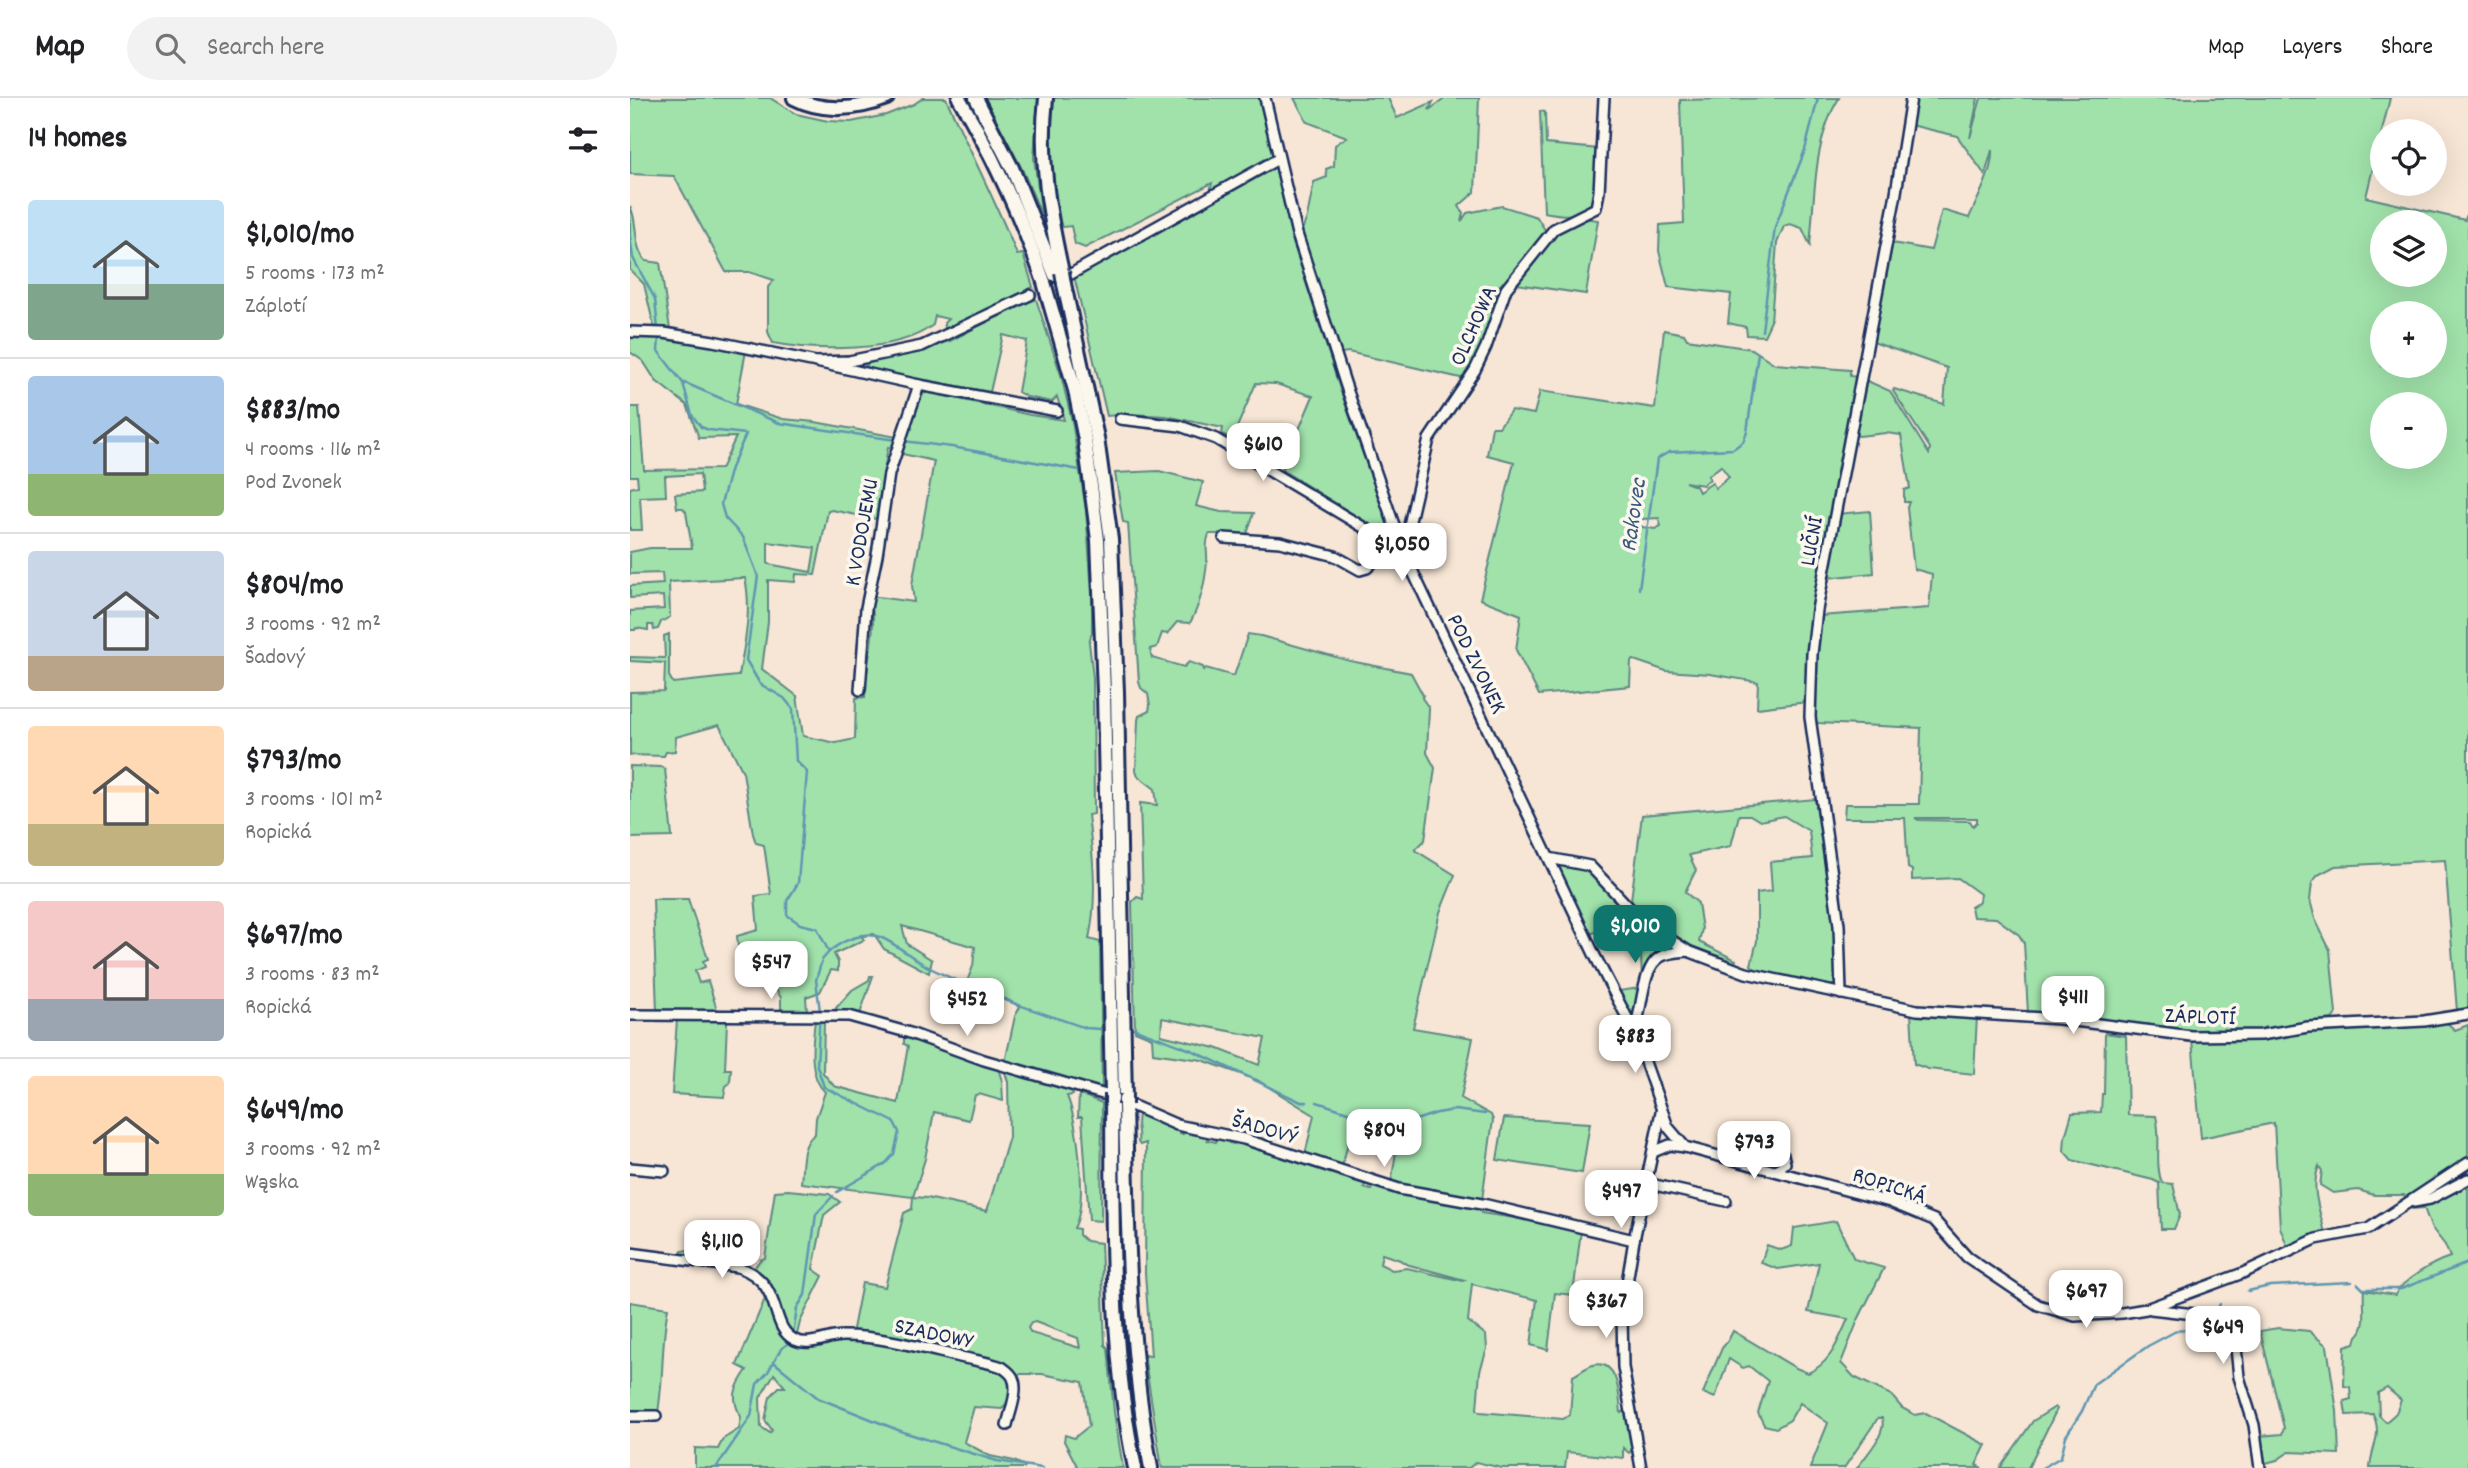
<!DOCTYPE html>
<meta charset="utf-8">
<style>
:root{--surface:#fff;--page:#f2f2f2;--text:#202124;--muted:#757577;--line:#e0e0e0;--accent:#0f766e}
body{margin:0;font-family:Dekko,sans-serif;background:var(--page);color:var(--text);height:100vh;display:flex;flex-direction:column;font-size:26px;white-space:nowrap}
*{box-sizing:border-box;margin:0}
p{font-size:23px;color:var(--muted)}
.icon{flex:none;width:38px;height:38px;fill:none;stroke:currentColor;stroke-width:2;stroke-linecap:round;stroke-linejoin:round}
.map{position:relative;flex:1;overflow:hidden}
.panel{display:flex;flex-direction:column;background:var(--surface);width:630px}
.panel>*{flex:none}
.fabs{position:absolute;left:1740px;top:21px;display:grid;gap:14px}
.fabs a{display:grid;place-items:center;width:77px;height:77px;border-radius:50%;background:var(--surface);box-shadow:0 7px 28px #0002;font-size:35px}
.price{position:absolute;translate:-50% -60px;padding:0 16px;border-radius:14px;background:#fff;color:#222;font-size:23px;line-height:46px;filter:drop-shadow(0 2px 4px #0008)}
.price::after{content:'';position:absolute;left:50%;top:42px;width:21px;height:16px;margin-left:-10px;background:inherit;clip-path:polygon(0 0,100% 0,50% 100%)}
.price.active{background:var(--accent);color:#fff}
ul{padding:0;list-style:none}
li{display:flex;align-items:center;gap:21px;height:175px;padding:0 28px}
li+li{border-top:2px solid var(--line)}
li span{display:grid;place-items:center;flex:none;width:196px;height:140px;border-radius:7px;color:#555}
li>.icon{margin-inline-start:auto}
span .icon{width:84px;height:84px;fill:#fffc;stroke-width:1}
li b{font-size:30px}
h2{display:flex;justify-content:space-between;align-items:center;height:84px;padding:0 28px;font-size:30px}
header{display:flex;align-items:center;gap:42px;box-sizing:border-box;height:98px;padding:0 35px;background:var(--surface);border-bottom:2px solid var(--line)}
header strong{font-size:33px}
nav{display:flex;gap:38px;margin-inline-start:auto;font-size:24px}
.search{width:490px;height:63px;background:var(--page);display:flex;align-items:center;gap:18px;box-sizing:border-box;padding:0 24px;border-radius:38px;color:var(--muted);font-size:26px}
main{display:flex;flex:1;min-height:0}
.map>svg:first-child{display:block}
.green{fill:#a1e2ab;stroke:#5e8884;stroke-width:2;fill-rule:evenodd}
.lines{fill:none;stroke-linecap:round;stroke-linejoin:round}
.stream{stroke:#5f96b2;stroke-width:2.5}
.minor-tunnel{stroke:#cbc1bd;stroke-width:9;stroke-dasharray:9 4.5;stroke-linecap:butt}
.minor-casing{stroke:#1b2f5e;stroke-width:14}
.highway-casing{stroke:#1b2f5e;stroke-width:18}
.minor{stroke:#fbf7ec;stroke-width:9}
.highway{stroke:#fbf7ec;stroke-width:12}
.highway-bridge-casing{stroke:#1b2f5e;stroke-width:18;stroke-linecap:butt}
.highway-bridge{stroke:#fbf7ec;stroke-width:12}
.labels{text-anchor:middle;stroke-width:7;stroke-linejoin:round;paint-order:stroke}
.street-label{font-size:23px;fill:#1b2f5e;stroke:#fbf7ec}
.water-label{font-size:24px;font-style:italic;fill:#375a81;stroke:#fbf7ec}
</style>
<header>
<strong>Map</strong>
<div class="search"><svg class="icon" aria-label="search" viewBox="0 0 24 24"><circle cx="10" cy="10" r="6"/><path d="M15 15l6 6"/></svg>Search here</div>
<nav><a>Map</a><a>Layers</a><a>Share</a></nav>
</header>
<main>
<section class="panel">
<h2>14 homes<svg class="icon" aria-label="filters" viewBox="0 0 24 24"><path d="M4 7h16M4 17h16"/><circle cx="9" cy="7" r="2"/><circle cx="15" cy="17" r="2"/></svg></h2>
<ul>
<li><span style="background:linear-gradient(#bfe0f5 60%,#7fa58c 0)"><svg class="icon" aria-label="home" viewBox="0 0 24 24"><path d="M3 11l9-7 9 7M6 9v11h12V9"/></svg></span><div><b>$1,010/mo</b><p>5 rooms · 173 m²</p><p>Záplotí</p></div></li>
<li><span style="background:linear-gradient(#a9c7e8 70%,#8fb573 0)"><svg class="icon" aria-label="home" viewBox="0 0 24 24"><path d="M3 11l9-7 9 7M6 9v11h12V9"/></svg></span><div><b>$883/mo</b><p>4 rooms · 116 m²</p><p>Pod Zvonek</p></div></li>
<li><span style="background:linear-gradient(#c9d6e8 75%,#b9a48a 0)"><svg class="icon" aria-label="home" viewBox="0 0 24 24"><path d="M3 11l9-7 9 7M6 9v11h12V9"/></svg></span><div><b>$804/mo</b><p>3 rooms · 92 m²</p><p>Šadový</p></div></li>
<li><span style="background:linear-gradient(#ffd9b3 70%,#c2b280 0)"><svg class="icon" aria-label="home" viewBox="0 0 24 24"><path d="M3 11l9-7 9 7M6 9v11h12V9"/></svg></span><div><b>$793/mo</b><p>3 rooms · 101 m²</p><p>Ropická</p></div></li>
<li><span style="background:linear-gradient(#f6c9c9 70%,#9aa5b1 0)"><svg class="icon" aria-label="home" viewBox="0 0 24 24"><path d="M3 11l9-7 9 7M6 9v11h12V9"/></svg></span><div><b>$697/mo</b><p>3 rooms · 83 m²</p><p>Ropická</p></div></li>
<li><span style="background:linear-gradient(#ffd9b3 70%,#8fb573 0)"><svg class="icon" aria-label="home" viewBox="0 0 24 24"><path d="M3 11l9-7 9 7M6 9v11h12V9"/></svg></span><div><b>$649/mo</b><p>3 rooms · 92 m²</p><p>Wąska</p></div></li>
</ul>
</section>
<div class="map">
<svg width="1838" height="1370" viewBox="0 0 1838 1370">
<rect width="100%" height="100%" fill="#f7e6d5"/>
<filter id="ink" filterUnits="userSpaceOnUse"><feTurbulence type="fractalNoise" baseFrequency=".0143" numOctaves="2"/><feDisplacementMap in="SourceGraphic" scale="14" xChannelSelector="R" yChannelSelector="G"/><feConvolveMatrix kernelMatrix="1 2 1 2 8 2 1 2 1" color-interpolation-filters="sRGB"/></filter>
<g filter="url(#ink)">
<g class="green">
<path d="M0,0H140L166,16L198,23L221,24L256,17L284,6L293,0H316C339,52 366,103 387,157L393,156L403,189L315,232L314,225L318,221L305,218L303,227C268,255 186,253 143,245L138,234V189L144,182L119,174H96L44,78L0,76Z"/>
<path d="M355,0H408L404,60L412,118L392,71Z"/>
<path d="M424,0H629L663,144L710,291L763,441L652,372L683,298L646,286L626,285L602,341L592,336L593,330L536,318L500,316L477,318L444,178L577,107L582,85L455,150L445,146L441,128L433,129L429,124L427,117L420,56Z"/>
<path d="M664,0H758L767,20L803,4L799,12L816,0H849L845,94L829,108L833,115L831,124L837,115L872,108L907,119L915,132L925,135L954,120L968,122L956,196L873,184L864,193L868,199L858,231L835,281L718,254L712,255L706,246L682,178L671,135L677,119L684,84L697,79L696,71L704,68L705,47L717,39L677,24Z"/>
<path d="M1143,0H1209C1183,42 1185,99 1180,147L1172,130L1160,126L1154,128L1147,145L1141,223L1134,238L1117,237L1116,229L1098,225L1101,196L1038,189L1029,153L1030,127L1054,125L1050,2Z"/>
<path d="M1284,0H1348L1340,40L1351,0H1760L1736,99L1835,122L1838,113V911L1827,913L1815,762L1705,768L1688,777L1682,785L1680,802L1685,821L1700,852L1706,916L1702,921L1637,932L1635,929L1628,933L1564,936L1398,915L1394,845L1389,837L1366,820L1343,819L1341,809L1349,804L1350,796L1328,780L1282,782V772L1278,770L1275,720H1214L1215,706H1289L1291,630L1188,625L1184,622L1190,518L1299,510L1302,476L1284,471L1277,410L1279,404H1274V392L1280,390L1271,337L1256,335L1229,338L1223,336L1235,282L1260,293L1299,356L1300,350L1263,293L1264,291L1314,306L1317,270L1243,244L1262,145L1301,152L1312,112L1339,120C1348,99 1363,74 1362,52L1355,77L1327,38L1280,27ZM1752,124H1804V177H1752ZM1752,215H1804V268H1752ZM1752,306H1804V359H1752ZM1285,720H1347V724L1343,728L1340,723L1289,722Z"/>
<path d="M910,13L915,14L916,46L969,51L964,101C952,121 935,118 914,114Z"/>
<path d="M0,108C9,126 2,148 16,163L30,165L40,231L24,229L14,186L0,172Z"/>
<path d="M401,201L402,203L406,201L431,277L442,323L456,412L462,495V534L459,544L463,580L464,716L458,717C463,758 468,799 459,841L470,844L472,991L375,964L385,918L390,909L376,901H362L351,894H333L343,868L345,849L272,828L277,846L302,862L299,875L254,851L244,836L231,837L234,842L204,856L208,864V873L201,872L190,894L176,899L177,914L151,913V900L140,880L132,849L109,857L107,838L128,832L125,798L141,796L134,747L126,745L123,736L113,674L89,627L46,639L45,653L36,654L34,658L0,657V594L34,593L35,565L0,563V559L35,560L34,538L39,536V578L43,585L107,578L109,577C115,544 122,512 115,480L39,484L40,519L31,524L28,531L24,532L23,527H18V532L6,530L5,532H0V513L34,511L33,498L0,500V488L33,486L32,475L0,476V454L20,450H62L56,414L53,410H47L45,396L72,394L70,376L35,378L36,398L10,399L12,432H0V390L8,388L7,378H0V309H9L14,372L91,371L106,339L69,340L57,307L26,283L13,263L0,254V239L35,240L116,253L106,306L153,321L185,324L267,339L263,350L258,349L246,421L202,412L198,413L185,477L166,476L165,484L138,482V524L132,571L167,598L173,638L206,645L225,641L226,600L235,599C235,567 249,529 240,498L284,504L282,487L304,363L268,355L277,331H282V322L293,296L298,294L400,317L434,322L427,299L422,304L397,299L388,294L397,243L373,237L360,294L241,272L235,266L320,243ZM138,444L185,450L181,474L138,466Z"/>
<path d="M1034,232L1054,236L1057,241L1122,251L1145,266L1220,272V278L1227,279L1200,423L1177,604L1127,610L1128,584L1080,576L1036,573L1004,562L1001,563L1000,588L909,597L886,552L891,517L850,501L884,364L857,357L862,329H869L881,312L904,316L910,293L1025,310ZM1091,368L1099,379L1086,390L1082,385L1069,394L1066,388L1055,384L1073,387L1080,381L1078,378ZM1029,420L1031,428L1025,431L1012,429L1010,426L1012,421Z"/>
<path d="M529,373L573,384L566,408L591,414L624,415L617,436H579C574,449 578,452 577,464C575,486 571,505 560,525L547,524L537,536L532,535L527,549L520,551L522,560L554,569L559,564L573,569L574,572L576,570L604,578L618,536L631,538L720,563L781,575L793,597L792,600L799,610L797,655L805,670L795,742L785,752L825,777L810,814L783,930L843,940L831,1000L861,1017L863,1022L852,1102L761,1085L770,1029L766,1025L724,1021L712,1069L675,1057L684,1017L627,982L572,962L523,955L522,940L505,933L502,804L507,799L513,801L510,705L527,707L525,691L508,678L506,672L508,622L509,618L519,613L520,607L518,596L511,590L509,584L498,425L493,424L485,375ZM532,920L635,940L629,967L586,950L531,937Z"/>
<path d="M1240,413L1244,475L1196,480L1207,416Z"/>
<path d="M0,668L32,669L35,671L42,739L0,740Z"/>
<path d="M1185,701L1203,809L1206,883L1203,887L1195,889L1128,874L1121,867L1127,843V795L1142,793L1140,764L1182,760L1179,733L1154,718L1130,723L1120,717H1109L1101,748L1059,757L1066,772L1055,794L1068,805L1072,831L1069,844L1106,862L1104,867C1076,855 1012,832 1001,802L1012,717Z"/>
<path d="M929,765L957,770L1003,821L960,836L928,768Z"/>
<path d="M23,801H58L78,861L73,863L75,869L65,873L69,885L78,883L87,912L86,914H27Z"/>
<path d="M1010,831L1045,849L1023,860L1012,883Z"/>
<path d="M240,878H243L230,916L206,914V910L222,892L239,882Z"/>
<path d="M1010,890L1004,922L989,893Z"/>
<path d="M1281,915L1347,918L1344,976L1298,971L1284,966Z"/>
<path d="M47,921H95L97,923L95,971H101L100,985L96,988L94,999L42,996Z"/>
<path d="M185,921H194L193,975L204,988L268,1005L278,948L274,946V940L279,938L368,970L372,983L373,1003L349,996L345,997L339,1022L304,1014L295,1061L283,1099L297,1100L357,1113L379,1039L378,984L374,971L443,990V997L437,998C448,1024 458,1105 444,1130L449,1131V1137L456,1143L471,1145L475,1247L478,1250L484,1314L493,1370H448L434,1343L435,1337L444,1340L459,1328L453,1284L412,1276H385L381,1271L222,1236L232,1185L255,1189L272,1123L274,1115L282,1111L283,1099L171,1085C173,1069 170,1046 185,1036L186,1020L195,994C177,977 183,943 185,921ZM405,1224L448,1240L450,1250L401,1235L398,1230L401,1225Z"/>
<path d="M1816,924L1825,932L1838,927V1370H1740C1741,1349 1753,1338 1743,1316L1716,1317L1714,1303L1721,1301L1720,1289L1714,1288L1715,1248L1725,1245L1727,1238C1739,1228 1732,1207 1734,1192L1765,1197C1772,1182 1804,1164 1820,1159L1815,1147L1801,1129L1794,1110L1782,1111L1774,1097H1744L1728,1092L1703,1095L1690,1087L1692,1073L1689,1068C1680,1090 1690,1113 1695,1135L1684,1138L1658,1150L1650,1129L1644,1025L1571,1040L1562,942L1634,941L1704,930ZM1757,1290L1771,1302L1766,1315L1756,1324L1749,1317L1748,1295Z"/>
<path d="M1475,935L1496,938L1498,1017L1526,1018C1532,1040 1524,1065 1532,1085L1543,1086L1550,1117L1544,1131H1531L1529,1085L1523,1082L1442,1062L1434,1053L1435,1039L1442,1015L1471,1014L1472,996H1474Z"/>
<path d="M449,996L472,1005L471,1123L459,1122L452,1019H448Z"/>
<path d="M509,1015L548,1031L549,1036H553L556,1032L577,1036V1042L586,1044L588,1038L600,1041L599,1045L604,1046L605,1042L717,1079L735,1086L734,1090L741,1092L744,1087L787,1100L849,1109L851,1115L919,1125L951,1132L943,1197L925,1195L918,1252L901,1247L907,1202L842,1186L838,1223L856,1237L857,1251L850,1273L847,1311L850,1314L933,1321L940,1317L943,1278C949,1275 956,1269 963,1267C989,1261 989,1298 991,1315L995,1313L1002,1352L999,1355L993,1350V1360L937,1354L935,1370H872L846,1364L839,1370H532L514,1257L521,1258L515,1175L516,1045L510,1047L508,1044C510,1034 504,1024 509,1015ZM752,1156L770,1162L776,1166L835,1182L833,1183L777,1170L762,1172L750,1166Z"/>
<path d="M874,1020L960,1025L952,1075L867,1062Z"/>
<path d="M158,1092L199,1096L210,1104L194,1117L183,1171L193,1178L170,1224L165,1245L220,1241L249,1245L374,1274C382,1286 383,1300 372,1311L344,1309L334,1344L360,1358L384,1363L395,1368L394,1370H65V1350L88,1351L93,1341L109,1331L111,1319C100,1299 105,1289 117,1272L107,1267L140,1189L123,1172L130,1162L135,1160L145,1093ZM144,1276L155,1289H149L140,1299L135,1322L142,1332L140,1335L131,1329L130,1300Z"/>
<path d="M1206,1123L1224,1161L1254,1170L1228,1222L1211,1265L1224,1279L1261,1297L1272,1310L1285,1317L1296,1315L1356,1347L1346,1367L1352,1370H1227C1236,1357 1257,1336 1252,1320H1248L1214,1370H1180L1198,1325L1170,1305L1160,1322L1146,1330L1134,1327L1128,1315L1138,1283L1119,1268L1113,1270L1099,1261L1085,1300L1073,1295L1092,1250L1098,1243L1103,1233L1166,1270L1178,1275C1201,1265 1208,1243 1218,1221L1178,1214L1189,1165L1148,1171L1131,1165L1137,1147L1151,1152L1162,1148L1164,1130Z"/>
<path d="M62,1151L95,1159L94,1163L51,1157L52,1153Z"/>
<path d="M0,1204L38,1210C31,1245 34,1279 28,1314L0,1313Z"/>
<path d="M1648,1230L1679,1233L1697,1248L1707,1313L1709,1356L1659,1354L1647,1362L1632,1366L1629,1338L1652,1336L1654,1330L1630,1233Z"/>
<path d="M1425,1309L1427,1311L1398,1370H1370L1403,1323Z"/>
</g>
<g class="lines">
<g class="stream">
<path d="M0,138L3,160L25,201L28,232"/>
<path d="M1132,233L1145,129L1175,52L1188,0"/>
<path d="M29,239L28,253L53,285L62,317L71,329L79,332L116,336L101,370L91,406L95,420L113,439L128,478L116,562L130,586L154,600L163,611L166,663L177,674L168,785L157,803V817L170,826L187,830L199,854L192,862L186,882L190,913L187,968L194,989L264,1024L269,1034L264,1056L255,1066L207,1094"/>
<path d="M55,285L149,325L266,342"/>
<path d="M273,343L322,349L455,373"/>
<path d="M1009,491L1027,361L1039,354L1103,351L1113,344L1117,334L1128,255"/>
<path d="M200,853C212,843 233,833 250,839C267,846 283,861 300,870C350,895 403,912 456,930L470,931"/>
<path d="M503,930L561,952L671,1004H677"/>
<path d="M687,1004L764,1029L807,1015L825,1012L855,1016"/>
<path d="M1728,1186L1733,1191H1771L1838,1165"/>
<path d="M1618,1193L1640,1188L1722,1184"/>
<path d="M1585,1216L1590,1206"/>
<path d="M163,1237L167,1210L175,1197L186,1116L203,1098"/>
<path d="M145,1265L188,1300L273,1334L367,1363L412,1370"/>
<path d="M86,1370L121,1318L127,1286L138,1274L151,1251L161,1243"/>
<path d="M1412,1370L1431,1359L1436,1338L1452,1313L1464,1286L1518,1248L1548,1232H1561L1581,1221"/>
</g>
<path class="minor-tunnel" d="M400,197L436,178"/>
<g class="minor-casing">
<g id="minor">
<path d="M635,0L667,136L716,288L773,453L965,858L1004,933L1038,1029L1055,1049"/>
<path d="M441,176L648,61"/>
<path d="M0,234L34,235L83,243L186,264L219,263L292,248L400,197"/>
<path d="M186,264L289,287L259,376L247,457L236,510L230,592"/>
<path d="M289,287L427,313"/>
<path d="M490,321L550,328L586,341L773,453L799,341L845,272L856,249L876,191L924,131L966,110L969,94L974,0"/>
<path d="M594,440L650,444L705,458L730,472L737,470L762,446"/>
<path d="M919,760L960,768L1013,824L1058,853L1116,875L1287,912L1429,921L1561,938L1631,937L1678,929L1794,923L1838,916"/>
<path d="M1211,896L1209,827L1180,619L1182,556L1187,512L1265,101L1281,0"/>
<path d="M0,917L219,918L280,935L354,962L476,997"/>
<path d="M1004,933C1013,913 1011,871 1030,859C1038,854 1049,854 1058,853"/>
<path d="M501,1007L547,1027L614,1041L769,1091L857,1107L1004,1142"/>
<path d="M1023,1054L1040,1047L1055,1049L1260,1104L1304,1122L1337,1159L1408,1207L1445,1218L1492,1215L1516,1211L1613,1175L1686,1141L1738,1131L1838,1065"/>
<path d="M1110,1064C1124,1057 1137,1053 1153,1057L1155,1065L1146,1073"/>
<path d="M0,1070L34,1073"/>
<path d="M1016,1085L1096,1103"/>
<path d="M1784,1104L1800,1101L1838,1081"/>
<path d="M0,1155L108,1169C156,1186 137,1228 165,1242C179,1249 198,1238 213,1238C252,1238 292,1250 330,1259C343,1262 359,1264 372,1269C376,1272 381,1275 383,1280C389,1292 380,1314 377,1327"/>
<path d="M1521,1211L1590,1219L1597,1222L1604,1230L1609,1279L1624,1327L1630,1370"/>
<path d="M0,1318H26"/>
<path d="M1011,1370L993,1269L992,1215L1004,1142L1031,1014"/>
</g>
</g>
<g class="highway-casing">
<g id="highway">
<path d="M164,0C193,15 227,12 257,0"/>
<path d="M329,0C364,59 391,119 414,184"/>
<path d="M346,0L382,70L425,177"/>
<path d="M416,0C409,60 419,115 432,174"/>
<path d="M434,186L467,340L481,441L487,594L495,1001"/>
<path d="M417,195L445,292L455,342L468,442L474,594L482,996"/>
<path d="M482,1002C483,1125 479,1249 505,1370"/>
<path d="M495,1007C498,1129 498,1250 521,1370"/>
</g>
</g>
<use href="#minor" class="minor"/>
<use href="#highway" class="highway"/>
<g class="highway-bridge-casing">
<g id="highway-bridge">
<path d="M432,174L434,186"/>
<path d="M414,184L417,195"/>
<path d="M495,1001V1007"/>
<path d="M482,1002V996"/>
</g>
</g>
<use href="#highway-bridge" class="highway-bridge"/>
</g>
</g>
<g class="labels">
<g class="street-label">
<text transform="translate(842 227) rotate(-66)" y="8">OLCHOWA</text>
<text transform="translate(230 434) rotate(-80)" y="8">K VODOJEMU</text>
<text transform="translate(1180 443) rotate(-80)" y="8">LUČNÍ</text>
<text transform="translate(848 565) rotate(64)" y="8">POD ZVONEK</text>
<text transform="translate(1570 917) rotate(2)" y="8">ZÁPLOTÍ</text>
<text transform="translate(635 1029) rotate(16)" y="8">ŠADOVÝ</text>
<text transform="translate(1260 1086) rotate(18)" y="8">ROPICKÁ</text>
<text transform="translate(304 1234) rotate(12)" y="8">SZADOWY</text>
</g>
<g class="water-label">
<text transform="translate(1002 417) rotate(-82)" y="8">Rakovec</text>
</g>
</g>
</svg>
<div class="fabs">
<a><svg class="icon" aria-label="locate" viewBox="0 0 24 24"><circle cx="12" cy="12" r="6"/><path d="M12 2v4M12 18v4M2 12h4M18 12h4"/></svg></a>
<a><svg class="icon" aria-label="layers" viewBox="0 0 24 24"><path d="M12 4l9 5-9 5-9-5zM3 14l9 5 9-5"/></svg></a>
<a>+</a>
<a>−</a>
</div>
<b class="price" style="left:633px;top:385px">$610</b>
<b class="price" style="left:772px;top:485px">$1,050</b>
<b class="price active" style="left:1005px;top:867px">$1,010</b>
<b class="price" style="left:141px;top:903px">$547</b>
<b class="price" style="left:1443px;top:938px">$411</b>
<b class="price" style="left:337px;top:940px">$452</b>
<b class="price" style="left:1005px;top:977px">$883</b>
<b class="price" style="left:754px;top:1071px">$804</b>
<b class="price" style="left:1124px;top:1083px">$793</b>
<b class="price" style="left:991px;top:1132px">$497</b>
<b class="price" style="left:92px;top:1182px">$1,110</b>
<b class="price" style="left:1456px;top:1232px">$697</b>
<b class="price" style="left:976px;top:1242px">$367</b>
<b class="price" style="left:1593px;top:1268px">$649</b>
</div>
</main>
